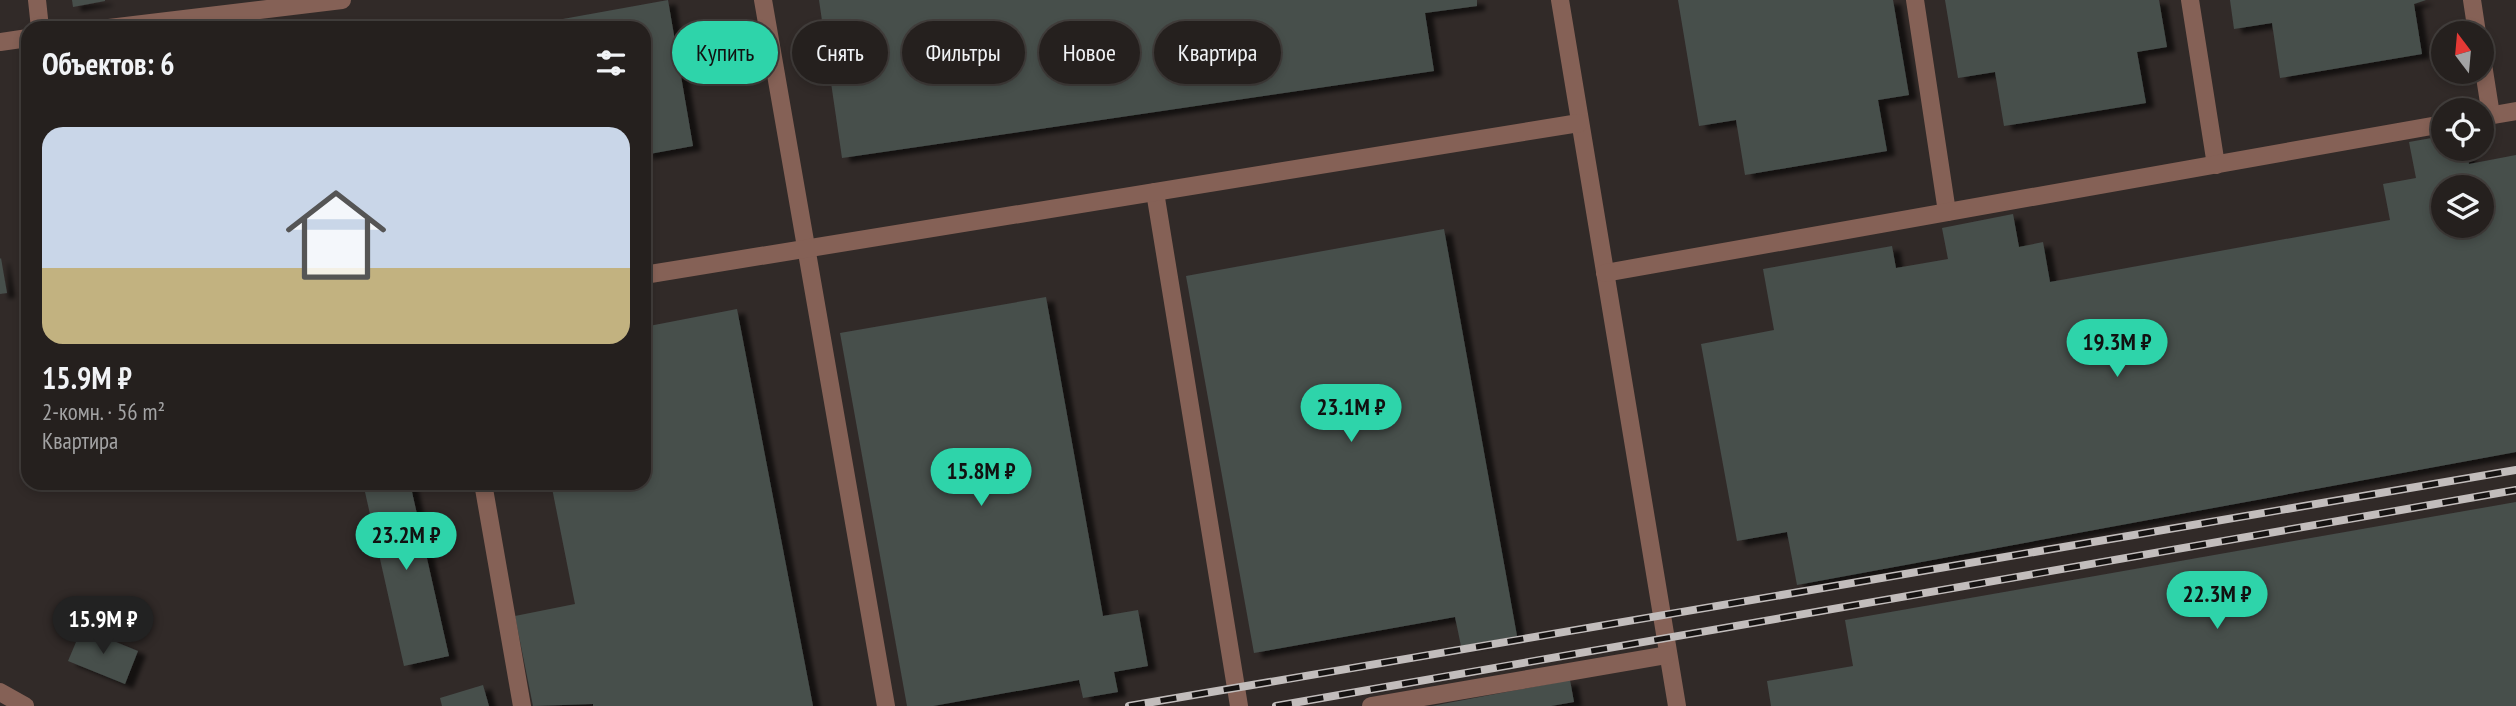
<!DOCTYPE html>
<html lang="ru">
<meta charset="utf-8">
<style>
:root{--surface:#25201e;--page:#2d2827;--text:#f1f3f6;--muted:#a3a3a4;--line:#423e3c;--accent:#2ed4aa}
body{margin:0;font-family:"PT Sans Narrow",sans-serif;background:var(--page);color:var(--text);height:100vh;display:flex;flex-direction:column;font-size:26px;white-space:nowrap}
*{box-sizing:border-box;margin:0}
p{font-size:23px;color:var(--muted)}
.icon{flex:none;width:38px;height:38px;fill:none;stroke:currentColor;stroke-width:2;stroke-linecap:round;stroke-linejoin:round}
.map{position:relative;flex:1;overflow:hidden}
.sheet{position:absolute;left:21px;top:21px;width:630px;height:469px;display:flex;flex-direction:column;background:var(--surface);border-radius:21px;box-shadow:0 4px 10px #0003,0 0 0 2px var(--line)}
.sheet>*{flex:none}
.top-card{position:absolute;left:672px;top:21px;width:665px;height:63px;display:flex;gap:14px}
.needle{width:46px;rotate:344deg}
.buttons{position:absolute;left:2431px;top:21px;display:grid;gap:14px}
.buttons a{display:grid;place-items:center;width:63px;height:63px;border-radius:50%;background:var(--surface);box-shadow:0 4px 10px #0003,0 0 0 2px var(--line);font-size:35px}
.price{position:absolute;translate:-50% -60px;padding:0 16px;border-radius:24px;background:var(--accent);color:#111;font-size:23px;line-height:46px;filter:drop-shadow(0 2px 4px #0008)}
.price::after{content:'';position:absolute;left:50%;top:42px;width:21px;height:16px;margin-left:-10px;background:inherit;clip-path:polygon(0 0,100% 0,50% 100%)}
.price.active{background:#222;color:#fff}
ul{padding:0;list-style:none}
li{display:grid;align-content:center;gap:14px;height:371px;padding:0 21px}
li span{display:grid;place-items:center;height:217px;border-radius:21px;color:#555}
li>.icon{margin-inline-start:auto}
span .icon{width:126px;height:126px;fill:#fffc;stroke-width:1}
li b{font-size:30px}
h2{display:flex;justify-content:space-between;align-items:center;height:84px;padding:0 21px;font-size:30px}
.pill{padding:0 24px;border-radius:32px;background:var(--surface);box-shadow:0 4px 10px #0003,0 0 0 2px var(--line);font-size:24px;line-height:63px}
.pill.active{background:var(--accent);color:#111}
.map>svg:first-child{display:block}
.building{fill:#474f4c;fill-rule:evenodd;filter:url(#shadow)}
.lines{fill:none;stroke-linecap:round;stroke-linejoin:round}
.minor{stroke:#856156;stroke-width:18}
.rail-casing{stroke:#c2bdbc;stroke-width:8}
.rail{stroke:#161312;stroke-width:5;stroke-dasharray:16;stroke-linecap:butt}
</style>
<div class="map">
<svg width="2516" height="706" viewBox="0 0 2516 706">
<defs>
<filter id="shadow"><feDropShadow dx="8" dy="4.5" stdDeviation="2" flood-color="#0009"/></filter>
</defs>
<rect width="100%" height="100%" fill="#312a28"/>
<g class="building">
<path d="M72,0H105V1L73,7Z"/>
<path d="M668,0L693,146L644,155V28H513Z"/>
<path d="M819,0H1477V6L1425,13L1434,71L842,158Z"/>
<path d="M1678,0H1893L1909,95L1878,100L1887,151L1745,175L1736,120L1699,126Z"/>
<path d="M1945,0H2159L2167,47L2137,52L2146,103L2004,126L1995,72L1958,78Z"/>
<path d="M2230,0H2426L2414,4L2422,54L2280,78L2272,23L2234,29Z"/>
<path d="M2443,136V149H2466L2469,164L2516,155V452L1797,585L1787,532L1737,541L1701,344L1774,330L1763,269L1892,246L1896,268L1948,259L1942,228L2013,214L2019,247L2043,242L2050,282L2390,220L2383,184L2416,178L2409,142ZM2443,187H2482V226H2443Z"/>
<path d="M1444,229L1517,636L1461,646L1455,617L1254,653L1186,276Z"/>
<path d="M1,258L7,293L0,294V259Z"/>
<path d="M1046,297L1103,616L1138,610L1148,666L1114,672L1118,692L1083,698L1079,680L933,706H907L840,333Z"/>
<path d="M737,309L813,706H593V704L533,706L515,616L575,604L551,483H644V327Z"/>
<path d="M363,483H410L449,656L404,666Z"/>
<path d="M2516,502V706H1771L1767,681L1853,666L1845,620Z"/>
<path d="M82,628L138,651L125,684L68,661Z"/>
<path d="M1570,680L1574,702L1551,706H1432Z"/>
<path d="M483,685L489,706H442L440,698Z"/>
</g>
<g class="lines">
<g class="minor">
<path d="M37,0L40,28"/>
<path d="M763,0L886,706"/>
<path d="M1560,0L1677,706"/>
<path d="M1915,0L1947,212"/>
<path d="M2190,0L2216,165"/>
<path d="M2472,0L2477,33"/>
<path d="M109,28L342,0"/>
<path d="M0,42L28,38"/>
<path d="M2482,58L2491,115"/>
<path d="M2482,117L2516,111"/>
<path d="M1155,192L1239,706"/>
<path d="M1605,273L2443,124"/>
<path d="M644,275L1579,123"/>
<path d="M483,483L522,706"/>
<path d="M0,692L25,706"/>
<path d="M1371,706L1667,655"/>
</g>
<g class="rail-casing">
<g id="rail">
<path d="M1129,706L2516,470"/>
<path d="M1276,706L2516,490"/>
</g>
</g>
<use href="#rail" class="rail"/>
</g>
</svg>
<div class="buttons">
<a><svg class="needle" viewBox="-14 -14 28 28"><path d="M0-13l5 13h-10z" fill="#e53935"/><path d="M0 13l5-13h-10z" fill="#a3a3a4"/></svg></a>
<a><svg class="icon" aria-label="locate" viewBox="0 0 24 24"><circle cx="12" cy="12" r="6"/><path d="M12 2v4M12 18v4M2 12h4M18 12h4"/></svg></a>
<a><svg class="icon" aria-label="layers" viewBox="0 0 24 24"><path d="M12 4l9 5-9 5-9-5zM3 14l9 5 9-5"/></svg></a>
</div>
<b class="price" style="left:2117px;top:379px">19.3M ₽</b>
<b class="price" style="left:1351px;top:444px">23.1M ₽</b>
<b class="price" style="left:981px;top:508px">15.8M ₽</b>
<b class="price" style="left:406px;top:572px">23.2M ₽</b>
<b class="price" style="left:2217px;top:631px">22.3M ₽</b>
<b class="price active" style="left:103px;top:656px">15.9M ₽</b>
<div class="top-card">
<a class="pill active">Купить</a>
<a class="pill">Снять</a>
<a class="pill">Фильтры</a>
<a class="pill">Новое</a>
<a class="pill">Квартира</a>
</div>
<section class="sheet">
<h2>Объектов: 6<svg class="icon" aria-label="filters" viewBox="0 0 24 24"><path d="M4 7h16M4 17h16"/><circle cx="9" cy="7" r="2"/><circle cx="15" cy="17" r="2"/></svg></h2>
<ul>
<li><span style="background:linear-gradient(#c9d6e8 65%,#c2b280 0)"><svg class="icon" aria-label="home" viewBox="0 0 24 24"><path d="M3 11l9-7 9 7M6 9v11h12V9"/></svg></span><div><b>15.9M ₽</b><p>2-комн. · 56 m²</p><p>Квартира</p></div></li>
</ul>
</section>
</div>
